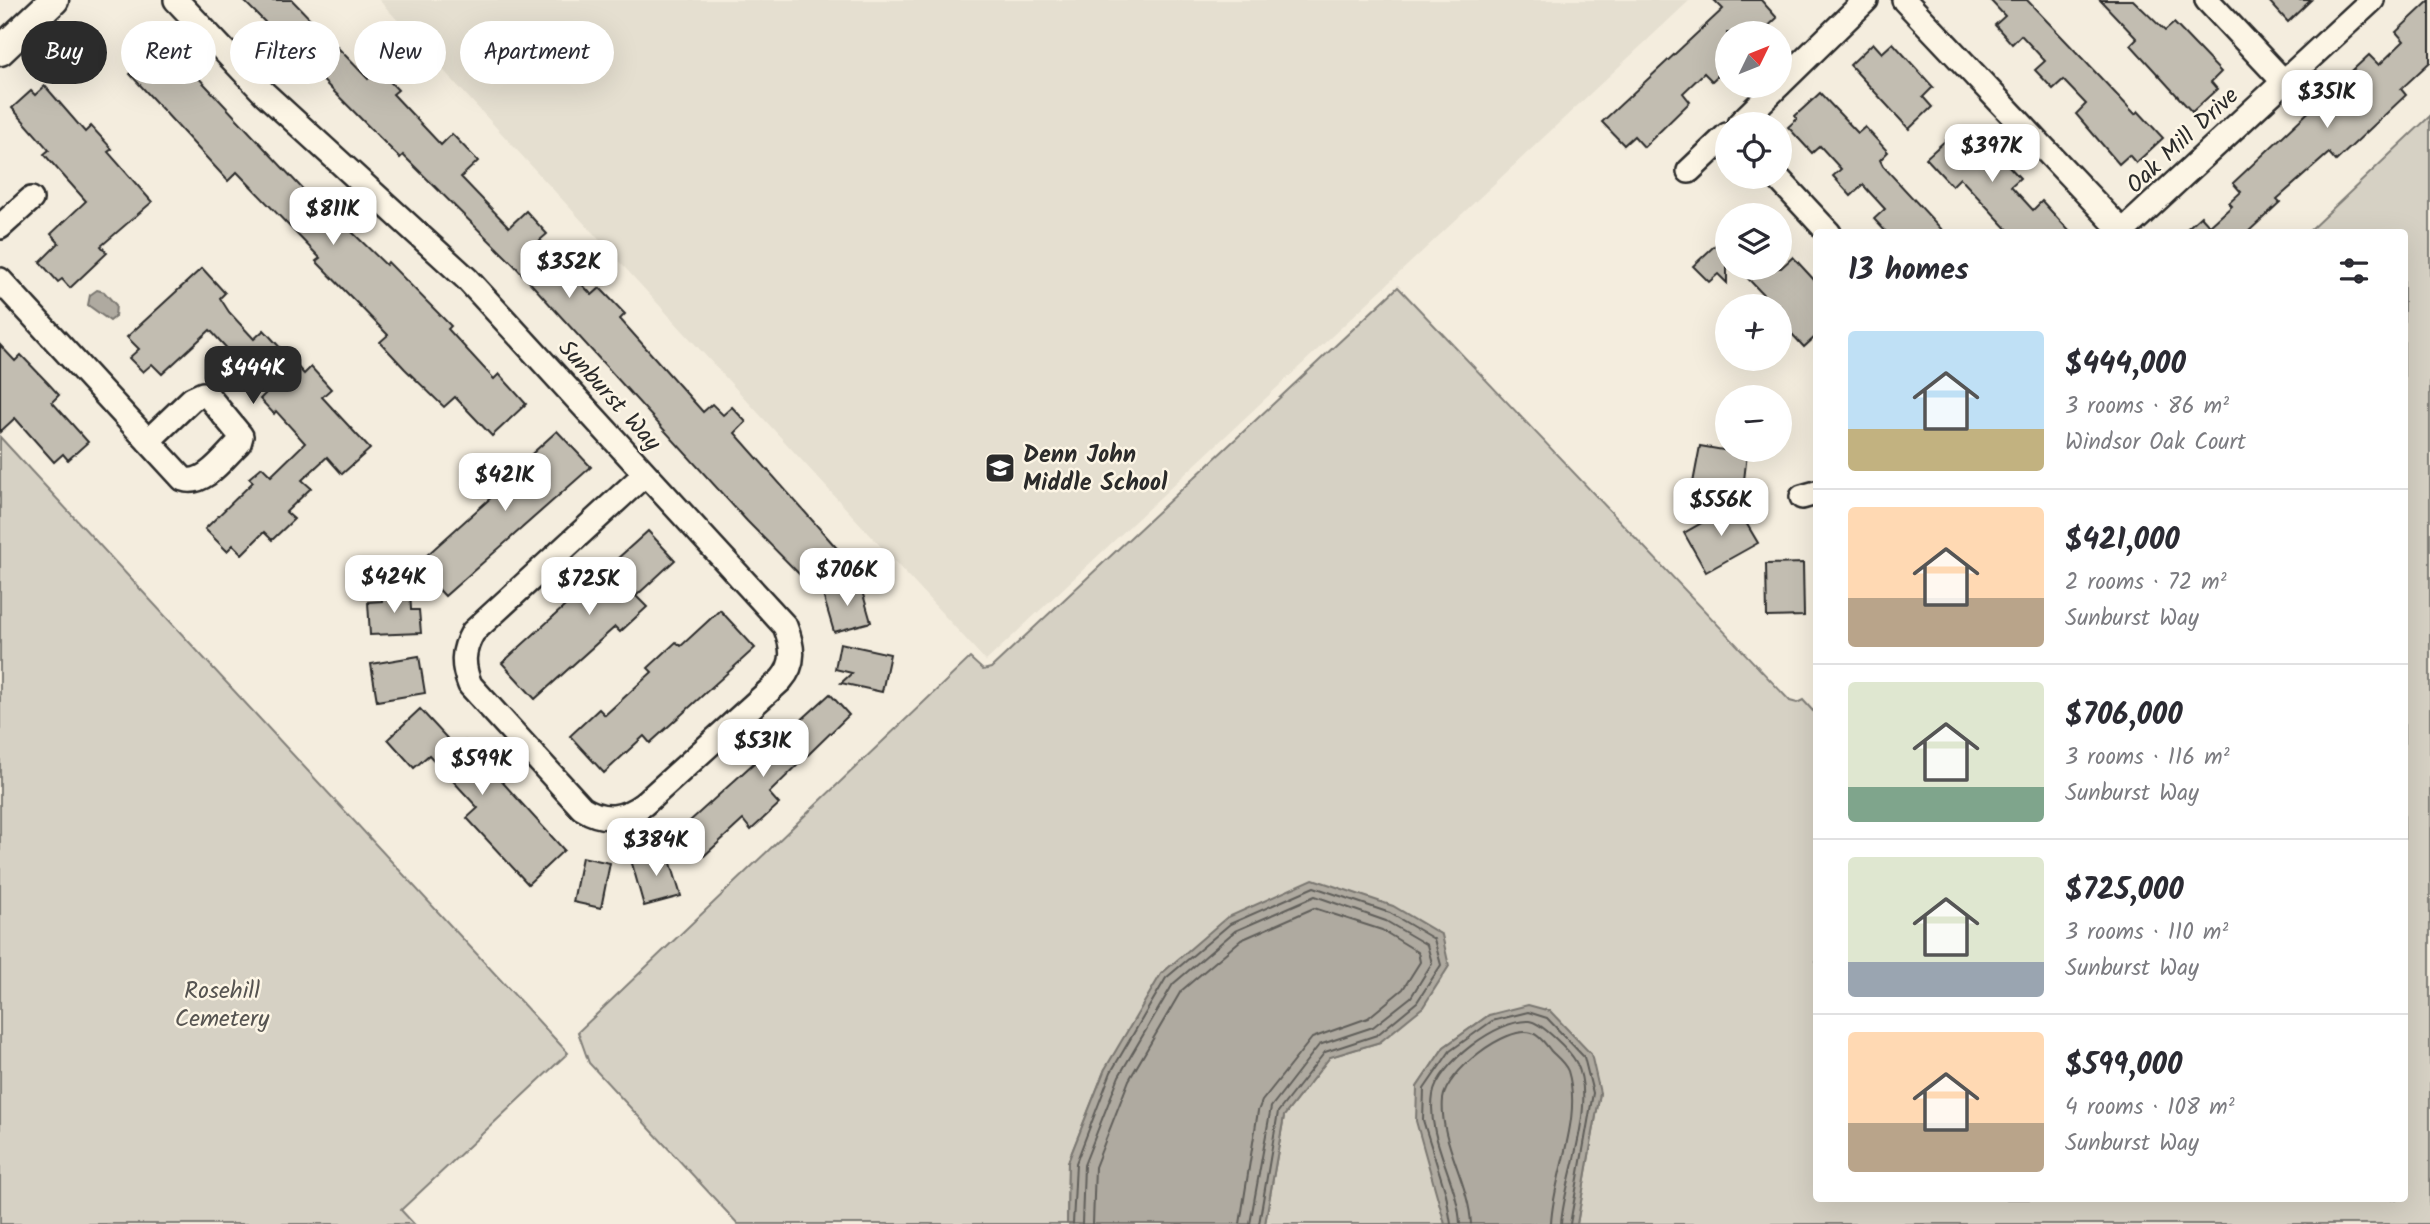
<!DOCTYPE html>
<meta charset="utf-8">
<style>
:root{--surface:#fff;--page:#f7f7f7;--text:#2b2b33;--muted:#7c7c81;--line:#e1e1e2;--accent:#2b2b2b}
body{margin:0;font-family:Kalam,sans-serif;background:var(--page);color:var(--text);height:100vh;display:flex;flex-direction:column;font-size:26px;white-space:nowrap}
*{box-sizing:border-box;margin:0}
p{font-size:23px;color:var(--muted)}
.icon{flex:none;width:38px;height:38px;fill:none;stroke:currentColor;stroke-width:2;stroke-linecap:round;stroke-linejoin:round}
.map{position:relative;flex:1;overflow:hidden}
.side{position:absolute;left:1813px;top:229px;width:595px;height:973px;display:flex;flex-direction:column;background:var(--surface);border-radius:7px;box-shadow:0 7px 28px #0002}
.side>*{flex:none}
.top-card{position:absolute;left:21px;top:21px;width:665px;height:63px;display:flex;gap:14px}
.needle{width:46px;rotate:47deg}
.controls{position:absolute;left:1715px;top:21px;display:grid;gap:14px}
.controls a{display:grid;place-items:center;width:77px;height:77px;border-radius:50%;background:var(--surface);box-shadow:0 7px 28px #0002;font-size:35px}
.price{position:absolute;translate:-50% -60px;padding:0 16px;border-radius:14px;background:#fff;color:#222;font-size:23px;line-height:46px;filter:drop-shadow(0 2px 4px #0008)}
.price::after{content:'';position:absolute;left:50%;top:42px;width:21px;height:16px;margin-left:-10px;background:inherit;clip-path:polygon(0 0,100% 0,50% 100%)}
.price.on{background:var(--accent);color:#fff}
ul{padding:0;list-style:none}
li{display:flex;align-items:center;gap:21px;height:175px;padding:0 35px}
li+li{border-top:2px solid var(--line)}
li span{display:grid;place-items:center;flex:none;width:196px;height:140px;border-radius:7px;color:#555}
li>.icon{margin-inline-start:auto}
span .icon{width:84px;height:84px;fill:#fffc;stroke-width:1}
li b{font-size:30px}
h2{display:flex;justify-content:space-between;align-items:center;height:84px;padding:0 35px;font-size:30px}
.tag{padding:0 24px;border-radius:32px;background:var(--surface);box-shadow:0 7px 28px #0002;font-size:24px;line-height:63px}
.tag.on{background:var(--accent);color:#fff}
.map>svg:first-child{display:block}
.built{fill:#e5dfd0}
.green{fill:#d6d1c4;stroke:#807e78;stroke-width:2}
.water{fill:#afaaa0;stroke:#7a7771;stroke-width:2}
.lines{fill:none;stroke-linecap:round;stroke-linejoin:round}
.shore{stroke:#605e5a;stroke-width:2}
.building{fill:#c2bdb1;stroke:#2b2b2b;stroke-width:2}
.minor-casing{stroke:#2b2b2b;stroke-width:28}
.tertiary-casing{stroke:#2b2b2b;stroke-width:33}
.minor{stroke:#fcf5e5;stroke-width:23}
.tertiary{stroke:#fcf5e5;stroke-width:28}
.labels{text-anchor:middle;stroke-width:5;stroke-linejoin:round;paint-order:stroke}
.street-label{font-size:24px;fill:#2b2b2b;stroke:#fcf5e5}
.poi-label{font-size:24px;font-weight:bold;fill:#2b2b2b;stroke:#fcf5e5;text-anchor:start}
.park-label{font-size:24px;fill:#565451;stroke:#fcf5e5}
</style>
<div class="map">
<svg width="2430" height="1224" viewBox="0 0 2430 1224">
<rect width="100%" height="100%" fill="#f4edde"/>
<filter id="ink" filterUnits="userSpaceOnUse"><feTurbulence type="fractalNoise" baseFrequency=".0143" numOctaves="2"/><feDisplacementMap in="SourceGraphic" scale="14" xChannelSelector="R" yChannelSelector="G"/><feConvolveMatrix kernelMatrix="1 2 1 2 8 2 1 2 1" color-interpolation-filters="sRGB"/></filter>
<g filter="url(#ink)">
<path class="built" d="M379,0H1690L986,661Z"/>
<g class="green">
<path d="M2430,116V1224H1577L1600,1093L1489,1015L1444,1047L1417,1087L1445,1224H1265L1284,1116L1330,1057L1380,1042L1105,1069L1068,1162L1067,1224H738L589,1063L578,1032L970,658L983,670L991,668L1398,287L1790,701L1797,703L1803,700L1813,711L1816,708V1199H2404V233H2307Z"/>
<path d="M0,437L568,1053L401,1210L414,1224H0Z"/>
</g>
<g class="water">
<path d="M97,290L104,292L116,305L115,317L110,321L88,305L90,295Z"/>
<path d="M1313,879L1393,906L1442,935L1449,966L1423,1007L1380,1042L1330,1057L1284,1116L1265,1224H1067L1068,1162L1105,1069L1161,974L1226,918Z"/>
<path d="M1528,1005L1550,1011L1591,1054L1600,1093L1577,1224H1445L1416,1121L1417,1087L1444,1047L1489,1015Z"/>
</g>
<g class="lines">
<g class="shore">
<path d="M1073,1224L1076,1163L1111,1072L1166,978L1230,924L1314,887L1390,913L1434,939L1441,965L1417,1002L1377,1035L1325,1052L1278,1112L1259,1224"/>
<path d="M1082,1224L1084,1165L1119,1076L1173,984L1235,931L1315,896L1386,921L1427,945L1432,963L1411,997L1373,1027L1319,1045L1271,1107L1250,1224"/>
<path d="M1093,1224L1095,1167L1129,1080L1181,991L1241,940L1314,908L1382,930L1418,952L1420,962L1403,989L1368,1018L1312,1038L1262,1101L1258,1111L1240,1224"/>
<path d="M1451,1224L1446,1194L1423,1120L1424,1089L1450,1051L1492,1021L1528,1012L1547,1018L1584,1057L1593,1093L1570,1224"/>
<path d="M1460,1224C1458,1181 1426,1138 1433,1095C1438,1064 1498,1019 1529,1021C1541,1022 1570,1051 1576,1062C1598,1103 1564,1179 1561,1224"/>
<path d="M1471,1224C1469,1182 1439,1141 1443,1099C1446,1073 1505,1025 1532,1033C1540,1035 1546,1045 1551,1051C1557,1057 1565,1063 1568,1071C1583,1120 1553,1174 1551,1224"/>
</g>
</g>
<g class="building">
<path d="M243,0H292L368,79L378,69L398,90L393,94L441,145L452,134L478,161L461,177L509,227L526,211L547,234L540,240L592,295L600,288L625,314L620,319L703,412L712,404L723,415L732,407L746,422L735,433L842,554L809,584L747,521L514,265L403,155L400,158Z"/>
<path d="M1714,0H1761L1777,18L1761,33H1727V48L1721,54L1727,61V67L1712,81L1704,73L1683,93L1690,102L1644,147L1634,136L1624,145L1602,122L1723,9Z"/>
<path d="M1990,0H2027L2135,114L2138,111L2163,138L2136,163L2129,155L2119,164L2076,114L2086,104L2063,80L2053,89L2035,70L2045,61L2021,35L2012,44L1995,25L2005,16Z"/>
<path d="M2100,0H2133L2165,31L2174,23L2221,72L2211,82L2217,89L2192,112L2131,45L2137,39Z"/>
<path d="M2268,0H2311L2288,22Z"/>
<path d="M2430,0V62L2401,89L2406,95L2336,161L2329,153L2277,199L2280,202L2247,233H2182L2201,216L2210,226L2232,206L2229,203L2241,192L2233,183L2319,102L2329,113L2352,92L2341,81L2369,55L2379,65L2404,41L2396,32Z"/>
<path d="M165,42L312,199L315,196L386,265L388,262L451,326L448,329L494,379L499,374L526,404L492,436L455,397L444,407L405,369L380,342L388,335L316,261L320,258L237,172L228,181L130,74Z"/>
<path d="M1873,43L1882,53L1893,43L1933,87L1923,97L1932,107L1909,129L1850,65Z"/>
<path d="M45,86L85,132L91,126L112,149L108,152L152,202L101,246L107,253L70,288L62,279L58,282L40,262L59,243L51,234L86,201L44,154L49,150L12,108L31,91L35,95Z"/>
<path d="M1820,93L1858,133L1865,127L1888,152L1880,160L1883,166L1945,233H1887L1874,219L1885,209L1863,185L1851,196L1833,176L1841,169L1820,146L1812,153L1788,127L1797,119L1795,116Z"/>
<path d="M1956,131L1965,141L1976,131L2020,178L2011,186L2033,210L2042,201L2071,233H2011L1960,178L1952,186L1926,158Z"/>
<path d="M1727,234V283L1718,274L1709,282L1693,266Z"/>
<path d="M1793,257L1816,282V336L1804,347L1780,321L1784,317L1780,306H1774L1738,268H1781Z"/>
<path d="M202,268L225,293L220,298L229,312L254,339L264,330L304,374L311,367L331,389L322,397L370,449L342,474L327,457L302,480L311,488L286,512L294,519L272,540L264,532L242,554L233,545L227,551L205,529L253,482L249,478L262,467L271,476L305,443L276,411L274,414L260,399L267,392L210,330L162,374L152,364L143,372L129,358L139,349L127,337Z"/>
<path d="M0,345L15,361L21,355L47,382L59,395L52,402L88,442L68,460L63,454L54,462L15,418L0,432Z"/>
<path d="M557,431L591,467L445,596L416,565L495,494L491,491Z"/>
<path d="M1700,446L1747,454L1743,489L1693,483Z"/>
<path d="M1735,504L1758,543L1706,572L1684,533Z"/>
<path d="M648,531L675,560L636,596L647,607L620,632L615,627L535,699L502,663Z"/>
<path d="M1803,563L1804,616L1767,617L1766,564Z"/>
<path d="M860,584L871,622L834,632L823,595Z"/>
<path d="M410,590L411,610H419L421,633L370,635L368,602L382,601L381,591Z"/>
<path d="M720,610L755,648L650,743L644,736L604,773L570,736L599,709L605,715L652,672L648,668L676,642L681,646Z"/>
<path d="M840,643L890,654L882,692L841,683L852,673L835,669Z"/>
<path d="M419,656L425,693L377,701L371,664Z"/>
<path d="M830,694L849,715L769,793L779,804L751,830L743,820L704,856L680,830Z"/>
<path d="M420,709L457,749L465,741L564,850L528,884L467,818L478,808L429,755L414,768L388,739Z"/>
<path d="M667,850L681,896L644,906L631,860Z"/>
<path d="M582,857L610,863L601,908L573,902Z"/>
</g>
<g class="lines">
<g class="minor-casing">
<g id="minor">
<path d="M176,0L264,93L467,279L785,626C793,646 796,663 781,680L644,804C624,819 604,822 582,808L470,685C462,665 462,651 473,632L645,474"/>
<path d="M1904,0L2122,231"/>
<path d="M2207,0L2284,82"/>
<path d="M1780,84L1866,0"/>
<path d="M1739,124L1778,86"/>
<path d="M1689,171L1727,135"/>
<path d="M1777,177L1829,233"/>
<path d="M0,227L31,199"/>
<path d="M2121,233L2372,0"/>
<path d="M0,280L183,479C204,487 225,456 239,443L241,436L208,396L203,394L192,399L148,441"/>
<path d="M1802,497L1816,493"/>
</g>
</g>
<g class="tertiary-casing">
<path id="tertiary" d="M0,51L54,0"/>
</g>
<use href="#minor" class="minor"/>
<use href="#tertiary" class="tertiary"/>
</g>
</g>
<defs>
<g id="school-square" transform="scale(1.575)"><rect x="-9" y="-9" width="18" height="18" rx="4" fill="#2b2b2b" stroke="#fcf5e5"/><path d="M0-5L7-2L0 1L-7-2ZM-4 1L0 2.5L4 1V4Q0 6-4 4Z" fill="#fff"/></g>
</defs>
<g fill-rule="evenodd">
<use href="#school-square" x="1000" y="468"/>
</g>
<g class="labels">
<g class="street-label">
<text transform="translate(2182 140) rotate(-43)" y="8">Oak Mill Drive</text>
<text transform="translate(610 395) rotate(48)" y="8">Sunburst Way</text>
</g>
<g class="poi-label">
<text x="1023" y="462">Denn John<tspan x="1023" dy="28">Middle School</tspan></text>
</g>
<g class="park-label">
<text x="222" y="998">Rosehill<tspan x="222" dy="28">Cemetery</tspan></text>
</g>
</g>
</svg>
<div class="controls">
<a><svg class="needle" viewBox="-14 -14 28 28"><path d="M0-13l5 13h-10z" fill="#e53935"/><path d="M0 13l5-13h-10z" fill="#7c7c81"/></svg></a>
<a><svg class="icon" aria-label="locate" viewBox="0 0 24 24"><circle cx="12" cy="12" r="6"/><path d="M12 2v4M12 18v4M2 12h4M18 12h4"/></svg></a>
<a><svg class="icon" aria-label="layers" viewBox="0 0 24 24"><path d="M12 4l9 5-9 5-9-5zM3 14l9 5 9-5"/></svg></a>
<a>+</a>
<a>−</a>
</div>
<b class="price" style="left:2327px;top:130px">$351K</b>
<b class="price" style="left:1992px;top:184px">$397K</b>
<b class="price" style="left:333px;top:247px">$811K</b>
<b class="price" style="left:569px;top:300px">$352K</b>
<b class="price on" style="left:253px;top:406px">$444K</b>
<b class="price" style="left:505px;top:513px">$421K</b>
<b class="price" style="left:1721px;top:538px">$556K</b>
<b class="price" style="left:847px;top:608px">$706K</b>
<b class="price" style="left:394px;top:615px">$424K</b>
<b class="price" style="left:589px;top:617px">$725K</b>
<b class="price" style="left:763px;top:779px">$531K</b>
<b class="price" style="left:482px;top:797px">$599K</b>
<b class="price" style="left:656px;top:878px">$384K</b>
<div class="top-card">
<a class="tag on">Buy</a>
<a class="tag">Rent</a>
<a class="tag">Filters</a>
<a class="tag">New</a>
<a class="tag">Apartment</a>
</div>
<section class="side">
<h2>13 homes<svg class="icon" aria-label="filters" viewBox="0 0 24 24"><path d="M4 7h16M4 17h16"/><circle cx="9" cy="7" r="2"/><circle cx="15" cy="17" r="2"/></svg></h2>
<ul>
<li><span style="background:linear-gradient(#bfe0f5 70%,#c2b280 0)"><svg class="icon" aria-label="home" viewBox="0 0 24 24"><path d="M3 11l9-7 9 7M6 9v11h12V9"/></svg></span><div><b>$444,000</b><p>3 rooms · 86 m²</p><p>Windsor Oak Court</p></div></li>
<li><span style="background:linear-gradient(#ffd9b3 65%,#b9a48a 0)"><svg class="icon" aria-label="home" viewBox="0 0 24 24"><path d="M3 11l9-7 9 7M6 9v11h12V9"/></svg></span><div><b>$421,000</b><p>2 rooms · 72 m²</p><p>Sunburst Way</p></div></li>
<li><span style="background:linear-gradient(#dfe7d0 75%,#7fa58c 0)"><svg class="icon" aria-label="home" viewBox="0 0 24 24"><path d="M3 11l9-7 9 7M6 9v11h12V9"/></svg></span><div><b>$706,000</b><p>3 rooms · 116 m²</p><p>Sunburst Way</p></div></li>
<li><span style="background:linear-gradient(#dfe7d0 75%,#9aa5b1 0)"><svg class="icon" aria-label="home" viewBox="0 0 24 24"><path d="M3 11l9-7 9 7M6 9v11h12V9"/></svg></span><div><b>$725,000</b><p>3 rooms · 110 m²</p><p>Sunburst Way</p></div></li>
<li><span style="background:linear-gradient(#ffd9b3 65%,#b9a48a 0)"><svg class="icon" aria-label="home" viewBox="0 0 24 24"><path d="M3 11l9-7 9 7M6 9v11h12V9"/></svg></span><div><b>$599,000</b><p>4 rooms · 108 m²</p><p>Sunburst Way</p></div></li>
</ul>
</section>
</div>
